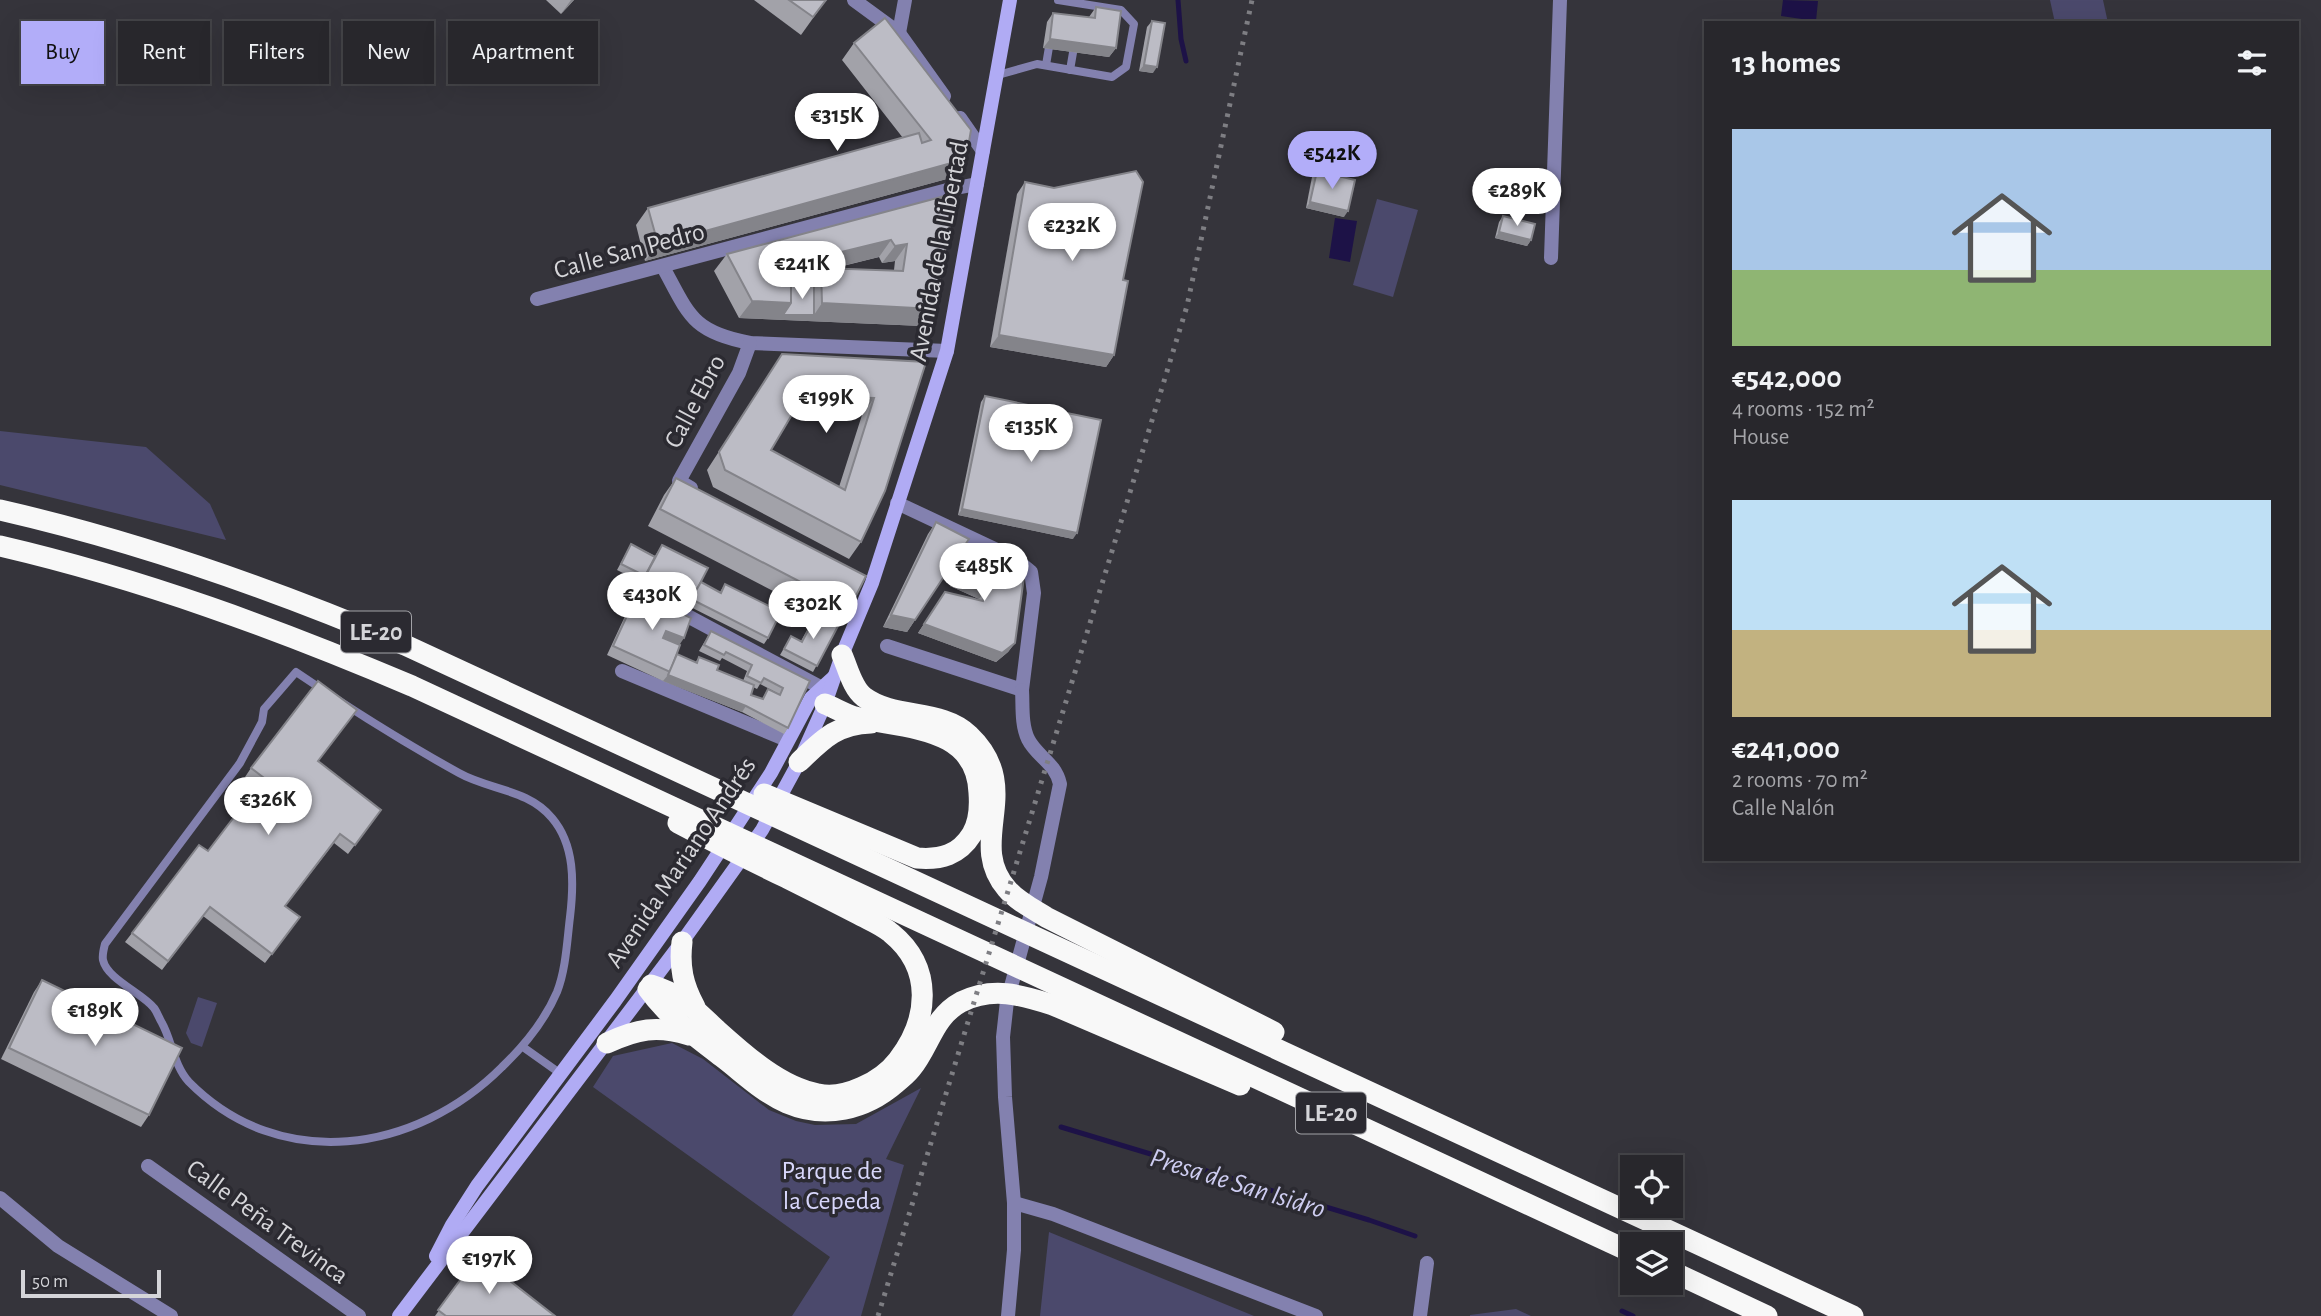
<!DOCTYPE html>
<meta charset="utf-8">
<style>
:root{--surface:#28272c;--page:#343338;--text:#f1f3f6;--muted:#a5a5a9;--line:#444448;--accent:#b2adf9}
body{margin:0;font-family:"Alegreya Sans",sans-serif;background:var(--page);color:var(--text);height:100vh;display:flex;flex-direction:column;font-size:26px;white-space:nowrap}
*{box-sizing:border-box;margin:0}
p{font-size:23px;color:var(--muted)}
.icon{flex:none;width:38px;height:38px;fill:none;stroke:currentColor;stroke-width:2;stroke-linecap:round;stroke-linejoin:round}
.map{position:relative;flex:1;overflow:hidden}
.drawer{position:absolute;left:1704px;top:21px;width:595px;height:840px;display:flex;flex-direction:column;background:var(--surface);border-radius:0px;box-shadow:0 7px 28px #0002,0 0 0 2px var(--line)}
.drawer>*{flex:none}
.top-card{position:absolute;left:21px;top:21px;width:665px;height:63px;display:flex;gap:14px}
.buttons{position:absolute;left:1620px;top:1155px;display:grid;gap:14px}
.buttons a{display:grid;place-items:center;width:63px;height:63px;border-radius:0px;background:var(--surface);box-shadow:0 7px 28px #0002,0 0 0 2px var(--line);font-size:35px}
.scale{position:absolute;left:21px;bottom:18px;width:140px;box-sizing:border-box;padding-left:7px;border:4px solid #d5d5d9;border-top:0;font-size:19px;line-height:24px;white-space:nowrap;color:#d5d5d9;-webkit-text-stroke:5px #2b2a31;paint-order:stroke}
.price{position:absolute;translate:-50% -60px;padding:0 16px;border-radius:24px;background:#fff;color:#222;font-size:23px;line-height:46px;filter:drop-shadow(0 2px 4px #0008)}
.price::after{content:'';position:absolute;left:50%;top:42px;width:21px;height:16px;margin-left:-10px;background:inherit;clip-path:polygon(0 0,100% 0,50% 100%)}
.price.selected{background:var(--accent);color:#111}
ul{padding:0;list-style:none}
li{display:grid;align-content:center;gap:14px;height:371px;padding:0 28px}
li span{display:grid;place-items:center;height:217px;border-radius:0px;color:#555}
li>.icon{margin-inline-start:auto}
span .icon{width:126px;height:126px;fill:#fffc;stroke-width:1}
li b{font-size:30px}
h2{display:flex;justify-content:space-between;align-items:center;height:84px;padding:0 28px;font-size:30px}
.tag{padding:0 24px;border-radius:0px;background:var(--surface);box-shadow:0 7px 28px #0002,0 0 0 2px var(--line);font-size:24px;line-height:63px}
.tag.selected{background:var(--accent);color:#111}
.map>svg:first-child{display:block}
.green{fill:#4b496c}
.water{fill:#1d1247}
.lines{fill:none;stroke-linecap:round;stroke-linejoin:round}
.stream{stroke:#1d1247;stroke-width:5}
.lane{stroke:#8381af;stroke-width:8}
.street{stroke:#8381af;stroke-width:14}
.secondary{stroke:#b0abf4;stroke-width:14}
.highway{stroke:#f8f8f8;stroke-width:21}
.rail{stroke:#7e7e83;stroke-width:5;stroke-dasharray:3.5 7;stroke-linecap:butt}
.wall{fill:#a2a2a9;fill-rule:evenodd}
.shaded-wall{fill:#84848a}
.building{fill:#bcbcc5;stroke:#84848a;stroke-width:2;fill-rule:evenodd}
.labels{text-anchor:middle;stroke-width:7;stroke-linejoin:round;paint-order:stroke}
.shield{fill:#2b2a31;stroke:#a2a2a7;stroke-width:2}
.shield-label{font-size:24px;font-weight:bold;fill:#d5d5d9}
.street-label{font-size:26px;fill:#d5d5d9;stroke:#2b2a31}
.park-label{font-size:26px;fill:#d8d7fb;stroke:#2b2a31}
.water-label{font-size:28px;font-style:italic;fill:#cdccf0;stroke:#2b2a31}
</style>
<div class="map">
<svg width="2321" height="1316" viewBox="0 0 2321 1316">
<rect width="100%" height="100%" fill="#35343b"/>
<g class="green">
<path d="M2050,0H2103L2108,23H2055Z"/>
<path d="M1377,199L1418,210L1393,297L1353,285Z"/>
<path d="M0,431L146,447L210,504L226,540L0,485Z"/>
<path d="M198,997L217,1003L202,1047L191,1043L186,1033Z"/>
<path d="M672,1043L703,1059L769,1110L796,1121L815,1125L856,1124L921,1088L886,1159L904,1165L861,1316H792L830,1257L593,1087L613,1056Z"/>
<path d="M1049,1232L1254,1316H1040Z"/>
<path d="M1516,1309L1531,1316H1470V1315Z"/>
</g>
<g class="water">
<path d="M1783,0L1818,1L1816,21L1781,16Z"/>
<path d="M1335,218L1357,221L1350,262L1329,258Z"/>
</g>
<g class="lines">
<g class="stream">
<path d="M1178,0L1181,39L1186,61"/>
<path d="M1061,1127L1369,1220L1415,1236"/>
<path d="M1622,1311L1633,1316"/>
</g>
<g class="lane">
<path d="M1046,65L1050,41"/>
<path d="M1070,70L1075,41"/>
<path d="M998,75L1037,64L1112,77L1126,67L1134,24L1121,10L1058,0"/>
<path d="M296,672C349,708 403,742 459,773C489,790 528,789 552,818C575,845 574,883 570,917C567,941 566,969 557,992C545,1020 524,1046 502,1067C416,1153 280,1174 189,1082C174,1066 172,1041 162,1023C159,1018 157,1012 154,1008C142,993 107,979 103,960C102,955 104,948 105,944L240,763L262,722L264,709Z"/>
<path d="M523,1047L561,1074"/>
</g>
<g class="street">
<path d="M854,0L899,33L944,96"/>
<path d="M899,33L905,0"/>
<path d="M960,118L983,151"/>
<path d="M1551,258L1560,0"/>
<path d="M663,267C689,315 692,332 750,343L947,351"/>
<path d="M537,299L951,189L977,184"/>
<path d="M691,488L679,481L739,373L750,343"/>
<path d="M667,605L822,688"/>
<path d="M887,646L1022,690L1034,593L1031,572L1014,558L897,503"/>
<path d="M622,671L787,740"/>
<path d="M148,1166L359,1316"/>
<path d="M0,1198L58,1246L171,1316"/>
<path d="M1014,1203L1053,1214L1316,1316"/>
<path d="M1008,1316L1014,1250V1203L1005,1097L1003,1037L1007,1001L1041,877L1060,784C1055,762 1037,757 1028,739C1021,724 1023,706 1022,690"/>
<path d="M1420,1316L1427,1263"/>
</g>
<g class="secondary">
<path d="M436,1256L452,1225L477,1186L615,1001L700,881L771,773L811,698L834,677"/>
<path d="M399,1316L682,942L762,830L799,762L825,704L842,655L872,583L947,351L1010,0"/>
</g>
<g class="highway">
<path d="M0,510C140,542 273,589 405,645L1853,1316"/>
<path d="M0,546C142,579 278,629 412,686L1633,1253"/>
<path d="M842,655C848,668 852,688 864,697C895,720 941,708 969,735C1026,789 965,841 1007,889C1017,901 1033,909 1046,917L1274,1032"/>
<path d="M799,762C823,739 837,724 871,723"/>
<path d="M764,794L917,858C941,860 959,855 972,834C979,822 980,806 979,793C977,725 903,729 855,717C845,714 835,708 825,704"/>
<path d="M682,942C679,967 683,985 695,1007"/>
<path d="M651,985C683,995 693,1008 716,1029C745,1055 780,1087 818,1094C845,1100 882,1081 898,1060C929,1020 934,968 891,933C882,925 869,920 858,914C835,902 811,890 787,878C751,861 714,842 678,823"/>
<path d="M648,989C668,1017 695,1036 722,1057C742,1072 763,1093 787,1103C825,1119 865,1110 896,1083C901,1079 907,1074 911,1069C930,1046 933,1017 961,1002C993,986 1021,995 1053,1005L1240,1085"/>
<path d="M607,1043C637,1029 657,1025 689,1035"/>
<path d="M1671,1271L1767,1316"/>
</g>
<path class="rail" d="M878,1316L1187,306L1252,0"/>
</g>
<g class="wall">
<path d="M546,0H574L561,14Z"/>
<path d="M754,0H826L801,35Z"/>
<path d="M1096,7L1116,48L1109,57L1043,48L1047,22L1053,13L1089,17Z"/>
<path d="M885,18L954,177L645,261L636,225L648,208L903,138L842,60L854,43Z"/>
<path d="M1152,21L1153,73L1139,71L1147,27Z"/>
<path d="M1317,171L1344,217L1306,208L1312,177Z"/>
<path d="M1025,182L1054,188L1123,280L1114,355L1106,367L990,347L1017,194Z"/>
<path d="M956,193L934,309L922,326L739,318L714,271L727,254ZM879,257L882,263L895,261L894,270L831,269ZM819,271L810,285H791V278Z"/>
<path d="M1503,216L1531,240L1527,246L1495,238L1499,222Z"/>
<path d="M782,354L926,362L861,542L849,559L713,487L707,470ZM793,414L862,415L839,487L771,450Z"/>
<path d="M985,396L1073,539L958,515L981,402Z"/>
<path d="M676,478L846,615L838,626L813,672L780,655L791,636L801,641L812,621L798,613L802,606L648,526L664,495Z"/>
<path d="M936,522L915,620L907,632L883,627L928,534Z"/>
<path d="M631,544L655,556L662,545L701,582L720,592L725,584L768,638L764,644L617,570Z"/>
<path d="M974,547L1015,643L1008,652L996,662L918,633L945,592L979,600V599L950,586Z"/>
<path d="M638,592L679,645L677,654L695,663L699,657L717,670L743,681L747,671L722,658L720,661L699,651L711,631L810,681L788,728L784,734L742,712L663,681L607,655L632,601ZM760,684L779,694L768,689L762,699L751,695L753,687L757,689Z"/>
<path d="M318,762L381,810L348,854L334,843L285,906L293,926L265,963L203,916L162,970L125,942L132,933L208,851L258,786L245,777L251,768Z"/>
<path d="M42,980L149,1115L141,1127L1,1059L34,992Z"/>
<path d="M478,1256L555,1316H435Z"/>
</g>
<g class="shaded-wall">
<path d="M571,0H574L561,14Z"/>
<path d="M1050,39L1116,48L1109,57L1043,48Z"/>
<path d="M1144,65L1157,67L1153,73L1139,71Z"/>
<path d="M966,159L954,177L645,261L658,244Z"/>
<path d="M1310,202L1348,211L1344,217L1306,208Z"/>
<path d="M1499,232L1531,240L1527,246L1495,238Z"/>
<path d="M891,240L879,257L821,271V268L819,271L759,286L771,269Z"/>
<path d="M907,244L895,261L882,263L895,246Z"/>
<path d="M752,301L791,303L814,315L822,303L934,309L922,326L739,318Z"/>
<path d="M999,335L1114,355L1106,367L990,347Z"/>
<path d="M803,396L874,398L862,415L791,414Z"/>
<path d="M962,509L1077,533L1073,539L958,515Z"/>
<path d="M956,577L986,590L979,599L950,586Z"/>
<path d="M891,615L915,620L907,632L883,627Z"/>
<path d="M924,624L1015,643L1008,652L996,662L918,633Z"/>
<path d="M666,631L684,638L678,647L659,640Z"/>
<path d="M668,675L746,706L742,712L663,681Z"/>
</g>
<g class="building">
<path d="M789,0H826L813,17Z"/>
<path d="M1096,7L1121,11L1116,48L1050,39L1053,13L1095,18Z"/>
<path d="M885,18L971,130L966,159L658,244L648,208L919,133L922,143L931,140L854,43Z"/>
<path d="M1152,21L1165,23L1157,67L1144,65Z"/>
<path d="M1910,21L1943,22V23H1910Z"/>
<path d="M1136,171L1143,182L1123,280L1128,281L1114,355L999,335L1025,182L1054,188Z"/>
<path d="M1317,171L1355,180L1348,211L1310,202Z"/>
<path d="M956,193L934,309L822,303L821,268L903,271L907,244L895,246L891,240L771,269L773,277L791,276V303L752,301L727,254Z"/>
<path d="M1503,216L1535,224L1531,240L1499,232Z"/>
<path d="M791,285H814V315H783L791,303Z"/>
<path d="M782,354L926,362L885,491L861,542L725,470L719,452ZM803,396L874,398L845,490L771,450Z"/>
<path d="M985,396L1101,420L1077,533L962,509Z"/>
<path d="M676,478L866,576L846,615L810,596L814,589L660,509Z"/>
<path d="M936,522L969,539L915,620L891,615Z"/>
<path d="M631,544L655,557L645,576L621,564Z"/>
<path d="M662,545L708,568L693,597L647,573Z"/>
<path d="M974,547L1025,569L1015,643L1002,653L924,624L945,592L983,601L986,590L956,577Z"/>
<path d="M701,582L721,593L725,584L781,612L768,638L691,599Z"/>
<path d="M638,592L691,618L684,638L666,631L663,638L680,645L670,672L613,646Z"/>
<path d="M816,615L838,626L817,666L784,649L791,636L802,642Z"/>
<path d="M711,631L810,681L788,728L746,706L668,675L677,654L697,663L699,657L719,665L717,670L754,685L751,695L763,699L768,689L780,695L783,688L764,678L761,683L747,676L752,665L726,652L724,655L704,645Z"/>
<path d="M318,681L357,710L318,761L381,810L355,845L340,834L285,906L300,917L272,954L210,907L168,961L132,933L199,845L208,851L264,778L251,768Z"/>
<path d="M42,980L182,1048L149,1115L9,1048Z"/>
<path d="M478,1256L555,1316H446L438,1310Z"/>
</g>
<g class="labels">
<g class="shield">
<rect x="341" y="611.5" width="70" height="41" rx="5"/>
<rect x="1296" y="1092.5" width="70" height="41" rx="5"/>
</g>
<g class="shield-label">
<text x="376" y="640">LE-20</text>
<text x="1331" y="1121">LE-20</text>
</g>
<g class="street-label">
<text transform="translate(629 250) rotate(-15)" y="9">Calle San Pedro</text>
<text transform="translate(938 251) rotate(-79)" y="9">Avenida de la Libertad</text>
<text transform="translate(694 401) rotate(-62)" y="9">Calle Ebro</text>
<text transform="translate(680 862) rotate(-56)" y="9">Avenida Mariano Andrés</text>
<text transform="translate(268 1221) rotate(36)" y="9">Calle Peña Trevinca</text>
</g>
<g class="park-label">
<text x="832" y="1179">Parque de<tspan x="832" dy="30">la Cepeda</tspan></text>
</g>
<g class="water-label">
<text transform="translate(1238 1182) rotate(17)" y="10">Presa de San Isidro</text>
</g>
</g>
</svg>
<div class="buttons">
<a><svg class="icon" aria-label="locate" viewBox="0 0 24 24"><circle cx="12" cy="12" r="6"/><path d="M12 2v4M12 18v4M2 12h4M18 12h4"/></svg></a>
<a><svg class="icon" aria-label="layers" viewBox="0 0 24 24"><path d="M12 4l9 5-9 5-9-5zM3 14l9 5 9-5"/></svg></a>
</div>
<div class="scale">50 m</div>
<b class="price" style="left:837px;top:153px">€315K</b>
<b class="price selected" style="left:1332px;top:191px">€542K</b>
<b class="price" style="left:1517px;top:228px">€289K</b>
<b class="price" style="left:1072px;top:263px">€232K</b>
<b class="price" style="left:802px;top:301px">€241K</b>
<b class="price" style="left:826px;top:435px">€199K</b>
<b class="price" style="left:1031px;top:464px">€135K</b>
<b class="price" style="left:984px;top:603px">€485K</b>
<b class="price" style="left:652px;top:632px">€430K</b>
<b class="price" style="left:813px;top:641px">€302K</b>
<b class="price" style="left:268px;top:837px">€326K</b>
<b class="price" style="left:95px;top:1048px">€189K</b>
<b class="price" style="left:489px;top:1296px">€197K</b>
<div class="top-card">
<a class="tag selected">Buy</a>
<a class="tag">Rent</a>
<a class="tag">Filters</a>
<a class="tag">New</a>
<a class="tag">Apartment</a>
</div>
<section class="drawer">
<h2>13 homes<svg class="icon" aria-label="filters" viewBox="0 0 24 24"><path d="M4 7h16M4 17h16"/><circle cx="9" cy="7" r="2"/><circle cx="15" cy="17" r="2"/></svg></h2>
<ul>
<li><span style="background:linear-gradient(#a9c7e8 65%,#8fb573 0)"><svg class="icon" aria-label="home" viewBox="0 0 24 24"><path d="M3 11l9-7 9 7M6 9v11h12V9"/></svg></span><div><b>€542,000</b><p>4 rooms · 152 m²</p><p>House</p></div></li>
<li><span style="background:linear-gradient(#bfe0f5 60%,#c2b280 0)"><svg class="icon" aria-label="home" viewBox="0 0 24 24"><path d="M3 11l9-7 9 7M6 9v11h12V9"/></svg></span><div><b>€241,000</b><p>2 rooms · 70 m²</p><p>Calle Nalón</p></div></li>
</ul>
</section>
</div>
